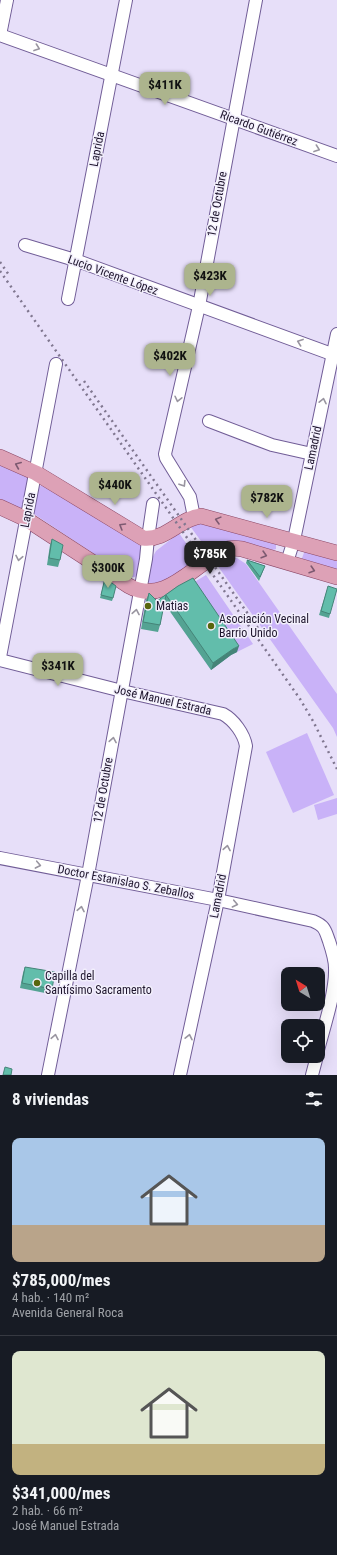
<!DOCTYPE html>
<html lang="es">
<meta charset="utf-8">
<style>
:root{--surface:#171b24;--page:#242831;--text:#f1f3f6;--muted:#9ea1a6;--line:#363941;--accent:#acb48d}
body{margin:0;font-family:"Roboto Condensed",sans-serif;background:var(--page);color:var(--text);height:100vh;display:flex;flex-direction:column;font-size:15px;white-space:nowrap}
*{box-sizing:border-box;margin:0}
p{font-size:13px;color:var(--muted)}
.icon{flex:none;width:22px;height:22px;fill:none;stroke:currentColor;stroke-width:2;stroke-linecap:round;stroke-linejoin:round}
.map{position:relative;height:1075px;overflow:hidden}
.panel{display:flex;flex-direction:column;background:var(--surface);flex:1}
.panel>*{flex:none}
.needle{width:26px;rotate:322deg}
.buttons{position:absolute;left:281px;top:967px;display:grid;gap:8px}
.buttons a{display:grid;place-items:center;width:44px;height:44px;border-radius:8px;background:var(--surface);box-shadow:0 4px 16px #0002;font-size:20px}
.price{position:absolute;translate:-50% -34px;padding:0 9px;border-radius:8px;background:var(--accent);color:#111;font-size:13px;line-height:26px;filter:drop-shadow(0 1px 2px #0008)}
.price::after{content:'';position:absolute;left:50%;top:24px;width:12px;height:9px;margin-left:-6px;background:inherit;clip-path:polygon(0 0,100% 0,50% 100%)}
.price.on{background:#222;color:#fff}
ul{padding:0;list-style:none}
li{display:grid;align-content:center;gap:8px;height:212px;padding:0 12px}
li+li{border-top:1px solid var(--line)}
li span{display:grid;place-items:center;height:124px;border-radius:8px;color:#555}
li>.icon{margin-inline-start:auto}
span .icon{width:72px;height:72px;fill:#fffc;stroke-width:1}
li b{font-size:17px}
h2{display:flex;justify-content:space-between;align-items:center;height:48px;padding:0 12px;font-size:17px}
.map>svg:first-child{display:block}
.green{fill:#c9b2f8}
.lines{fill:none;stroke-linecap:round;stroke-linejoin:round}
.minor-casing{stroke:#715d97;stroke-width:14}
.major-casing{stroke:#8b4766;stroke-width:16}
.minor{stroke:#fff;stroke-width:12}
.major{stroke:#dda1b6;stroke-width:15}
.rail{stroke:#807790;stroke-width:2.5;stroke-dasharray:2 4;stroke-linecap:butt}
.wall{fill:#54a393}
.shaded-wall{fill:#458478}
.building{fill:#62bdab;stroke:#458478}
.oneway{stroke:#9995a0}
.oneway2{stroke:#7d5a71}
.poi-dot{fill:#58660d;stroke:#f2effc;stroke-width:1.5}
.labels{text-anchor:middle;stroke-width:3;stroke-linejoin:round;paint-order:stroke}
.street-label{font-size:12px;fill:#1d142c;stroke:#f2effc}
.poi-label{font-size:12px;fill:#1d142c;stroke:#f2effc;text-anchor:start}
</style>
<div class="map">
<svg width="337" height="1075" viewBox="0 0 337 1075">
<rect width="100%" height="100%" fill="#e7dff9"/>
<g class="green">
<path d="M0,457L36,473L26,519L0,507Z"/>
<path d="M43,484L139,543L141,547L137,575L135,577H129L34,514L33,512L37,488Z"/>
<path d="M195,522L276,542V549L273,550L239,543L209,552L190,526Z"/>
<path d="M179,533L197,559L168,580L152,585L148,582L151,560L156,551Z"/>
<path d="M305,550L337,559V571L301,561Z"/>
<path d="M229,557L237,558L246,564L337,694V737L333,728L215,562L223,558Z"/>
<path d="M206,575L253,644L231,655L211,670L163,601Z"/>
<path d="M307,733L334,795L293,813L266,752Z"/>
<path d="M337,798V814L318,820L314,805Z"/>
</g>
<g class="lines">
<g class="minor-casing">
<g id="minor">
<path d="M0,35L337,156"/>
<path d="M0,35L7,0"/>
<path d="M25,245L75,260L337,356"/>
<path d="M68,299L126,0"/>
<path d="M209,421L272,445L312,454"/>
<path d="M194,517L190,497L166,458L165,454L199,306L256,0"/>
<path d="M287,562L294,540L337,334"/>
<path d="M0,657L56,364"/>
<path d="M0,660L122,691L223,714C234,720 244,734 246,746L218,900L180,1075"/>
<path d="M0,858L218,900L313,921C325,926 325,930 329,941C332,950 335,959 335,968C336,991 324,1027 318,1050"/>
<path d="M48,1075L88,875L146,559L148,538L153,504"/>
<path d="M312,1075L317,1056"/>
</g>
</g>
<g class="major-casing">
<g id="major">
<path d="M0,457L36,473L143,538C166,541 180,518 201,516L337,553"/>
<path d="M0,507L26,519L129,586C159,603 184,576 208,560C213,556 218,552 224,550C229,548 236,548 242,549L337,577"/>
</g>
</g>
<use href="#minor" class="minor"/>
<use href="#major" class="major"/>
<g class="rail">
<path d="M0,262L9,275"/>
<path d="M0,271L300,699L313,721L337,769"/>
<path d="M84,381L260,631"/>
</g>
</g>
<g class="wall">
<path d="M52,539L60,560L58,567L47,565L50,545Z"/>
<path d="M247,560L265,566L259,581L246,563Z"/>
<path d="M105,578L113,598L112,601L100,598Z"/>
<path d="M178,586L237,652L231,655L211,670L164,603L160,625L158,632L141,629L146,600L149,593L157,601Z"/>
<path d="M327,590L330,614L329,618L319,615Z"/>
<path d="M25,967L52,989L50,994L20,988L23,973Z"/>
</g>
<path class="shaded-wall" d="M239,646L237,652L231,655L211,670L213,663L233,649Z"/>
<g class="building">
<path d="M52,539L63,545L60,560L49,558Z"/>
<path d="M247,560L265,566L260,577Z"/>
<path d="M105,578L116,586L113,598L101,595Z"/>
<path d="M193,578L239,646L233,649L213,663L166,595L160,625L143,622L149,593L157,601L178,586Z"/>
<path d="M328,586L337,589L330,614L321,611Z"/>
<path d="M25,967L55,972L52,989L22,983Z"/>
<path d="M5,1067L12,1069L11,1075H3Z"/>
</g>
<defs><path id="oneway-chevron" d="M-2-3.5L2.5 0L-2 3.5" fill="none" stroke-width="1.6" stroke-linecap="round" stroke-linejoin="round"/></defs>
<g class="oneway">
<use href="#oneway-chevron" transform="translate(37 48) rotate(20)"/>
<use href="#oneway-chevron" transform="translate(317 149) rotate(20)"/>
<use href="#oneway-chevron" transform="translate(300 342) rotate(-160)"/>
<use href="#oneway-chevron" transform="translate(178 399) rotate(103)"/>
<use href="#oneway-chevron" transform="translate(323 401) rotate(-78)"/>
<use href="#oneway-chevron" transform="translate(183 484) rotate(58)"/>
<use href="#oneway-chevron" transform="translate(19 558) rotate(101)"/>
<use href="#oneway-chevron" transform="translate(136 612) rotate(-80)"/>
<use href="#oneway-chevron" transform="translate(113 740) rotate(-80)"/>
<use href="#oneway-chevron" transform="translate(227 848) rotate(-80)"/>
<use href="#oneway-chevron" transform="translate(38 865) rotate(11)"/>
<use href="#oneway-chevron" transform="translate(235 904) rotate(12)"/>
<use href="#oneway-chevron" transform="translate(81 909) rotate(-79)"/>
<use href="#oneway-chevron" transform="translate(55 1037) rotate(-79)"/>
<use href="#oneway-chevron" transform="translate(189 1037) rotate(-78)"/>
</g>
<g class="oneway2">
<use href="#oneway-chevron" transform="translate(18 465) rotate(-157)"/>
<use href="#oneway-chevron" transform="translate(218 520) rotate(-165)"/>
<use href="#oneway-chevron" transform="translate(122 526) rotate(-149)"/>
<use href="#oneway-chevron" transform="translate(264 555) rotate(16)"/>
<use href="#oneway-chevron" transform="translate(312 570) rotate(17)"/>
</g>
<g class="poi-dot">
<circle cx="148" cy="606" r="4"/>
<circle cx="211" cy="626" r="4"/>
<circle cx="37" cy="983" r="4"/>
</g>
<g class="labels">
<g class="street-label">
<text transform="translate(259 128) rotate(20)" y="4">Ricardo Gutiérrez</text>
<text transform="translate(97 149) rotate(-79)" y="4">Laprida</text>
<text transform="translate(217 204) rotate(-80)" y="4">12 de Octubre</text>
<text transform="translate(113 275) rotate(20)" y="4">Lucio Vicente López</text>
<text transform="translate(313 448) rotate(-78)" y="4">Lamadrid</text>
<text transform="translate(28 510) rotate(-79)" y="4">Laprida</text>
<text transform="translate(163 700) rotate(13)" y="4">José Manuel Estrada</text>
<text transform="translate(103 790) rotate(-80)" y="4">12 de Octubre</text>
<text transform="translate(126 882) rotate(11)" y="4">Doctor Estanislao S. Zeballos</text>
<text transform="translate(218 896) rotate(-79)" y="4">Lamadrid</text>
</g>
<g class="poi-label">
<text x="156" y="610">Matias</text>
<text x="219" y="623">Asociación Vecinal<tspan x="219" dy="14">Barrio Unido</tspan></text>
<text x="45" y="980">Capilla del<tspan x="45" dy="14">Santísimo Sacramento</tspan></text>
</g>
</g>
</svg>
<div class="buttons">
<a><svg class="needle" viewBox="-14 -14 28 28"><path d="M0-13l5 13h-10z" fill="#e53935"/><path d="M0 13l5-13h-10z" fill="#9ea1a6"/></svg></a>
<a><svg class="icon" aria-label="locate" viewBox="0 0 24 24"><circle cx="12" cy="12" r="6"/><path d="M12 2v4M12 18v4M2 12h4M18 12h4"/></svg></a>
</div>
<b class="price" style="left:165px;top:106px">$411K</b>
<b class="price" style="left:210px;top:297px">$423K</b>
<b class="price" style="left:170px;top:377px">$402K</b>
<b class="price" style="left:115px;top:506px">$440K</b>
<b class="price" style="left:267px;top:519px">$782K</b>
<b class="price on" style="left:210px;top:575px">$785K</b>
<b class="price" style="left:108px;top:589px">$300K</b>
<b class="price" style="left:58px;top:687px">$341K</b>
</div>
<section class="panel">
<h2>8 viviendas<svg class="icon" aria-label="filters" viewBox="0 0 24 24"><path d="M4 7h16M4 17h16"/><circle cx="9" cy="7" r="2"/><circle cx="15" cy="17" r="2"/></svg></h2>
<ul>
<li><span style="background:linear-gradient(#a9c7e8 70%,#b9a48a 0)"><svg class="icon" aria-label="home" viewBox="0 0 24 24"><path d="M3 11l9-7 9 7M6 9v11h12V9"/></svg></span><div><b>$785,000/mes</b><p>4 hab. · 140 m²</p><p>Avenida General Roca</p></div></li>
<li><span style="background:linear-gradient(#dfe7d0 75%,#c2b280 0)"><svg class="icon" aria-label="home" viewBox="0 0 24 24"><path d="M3 11l9-7 9 7M6 9v11h12V9"/></svg></span><div><b>$341,000/mes</b><p>2 hab. · 66 m²</p><p>José Manuel Estrada</p></div></li>
</ul>
</section>
